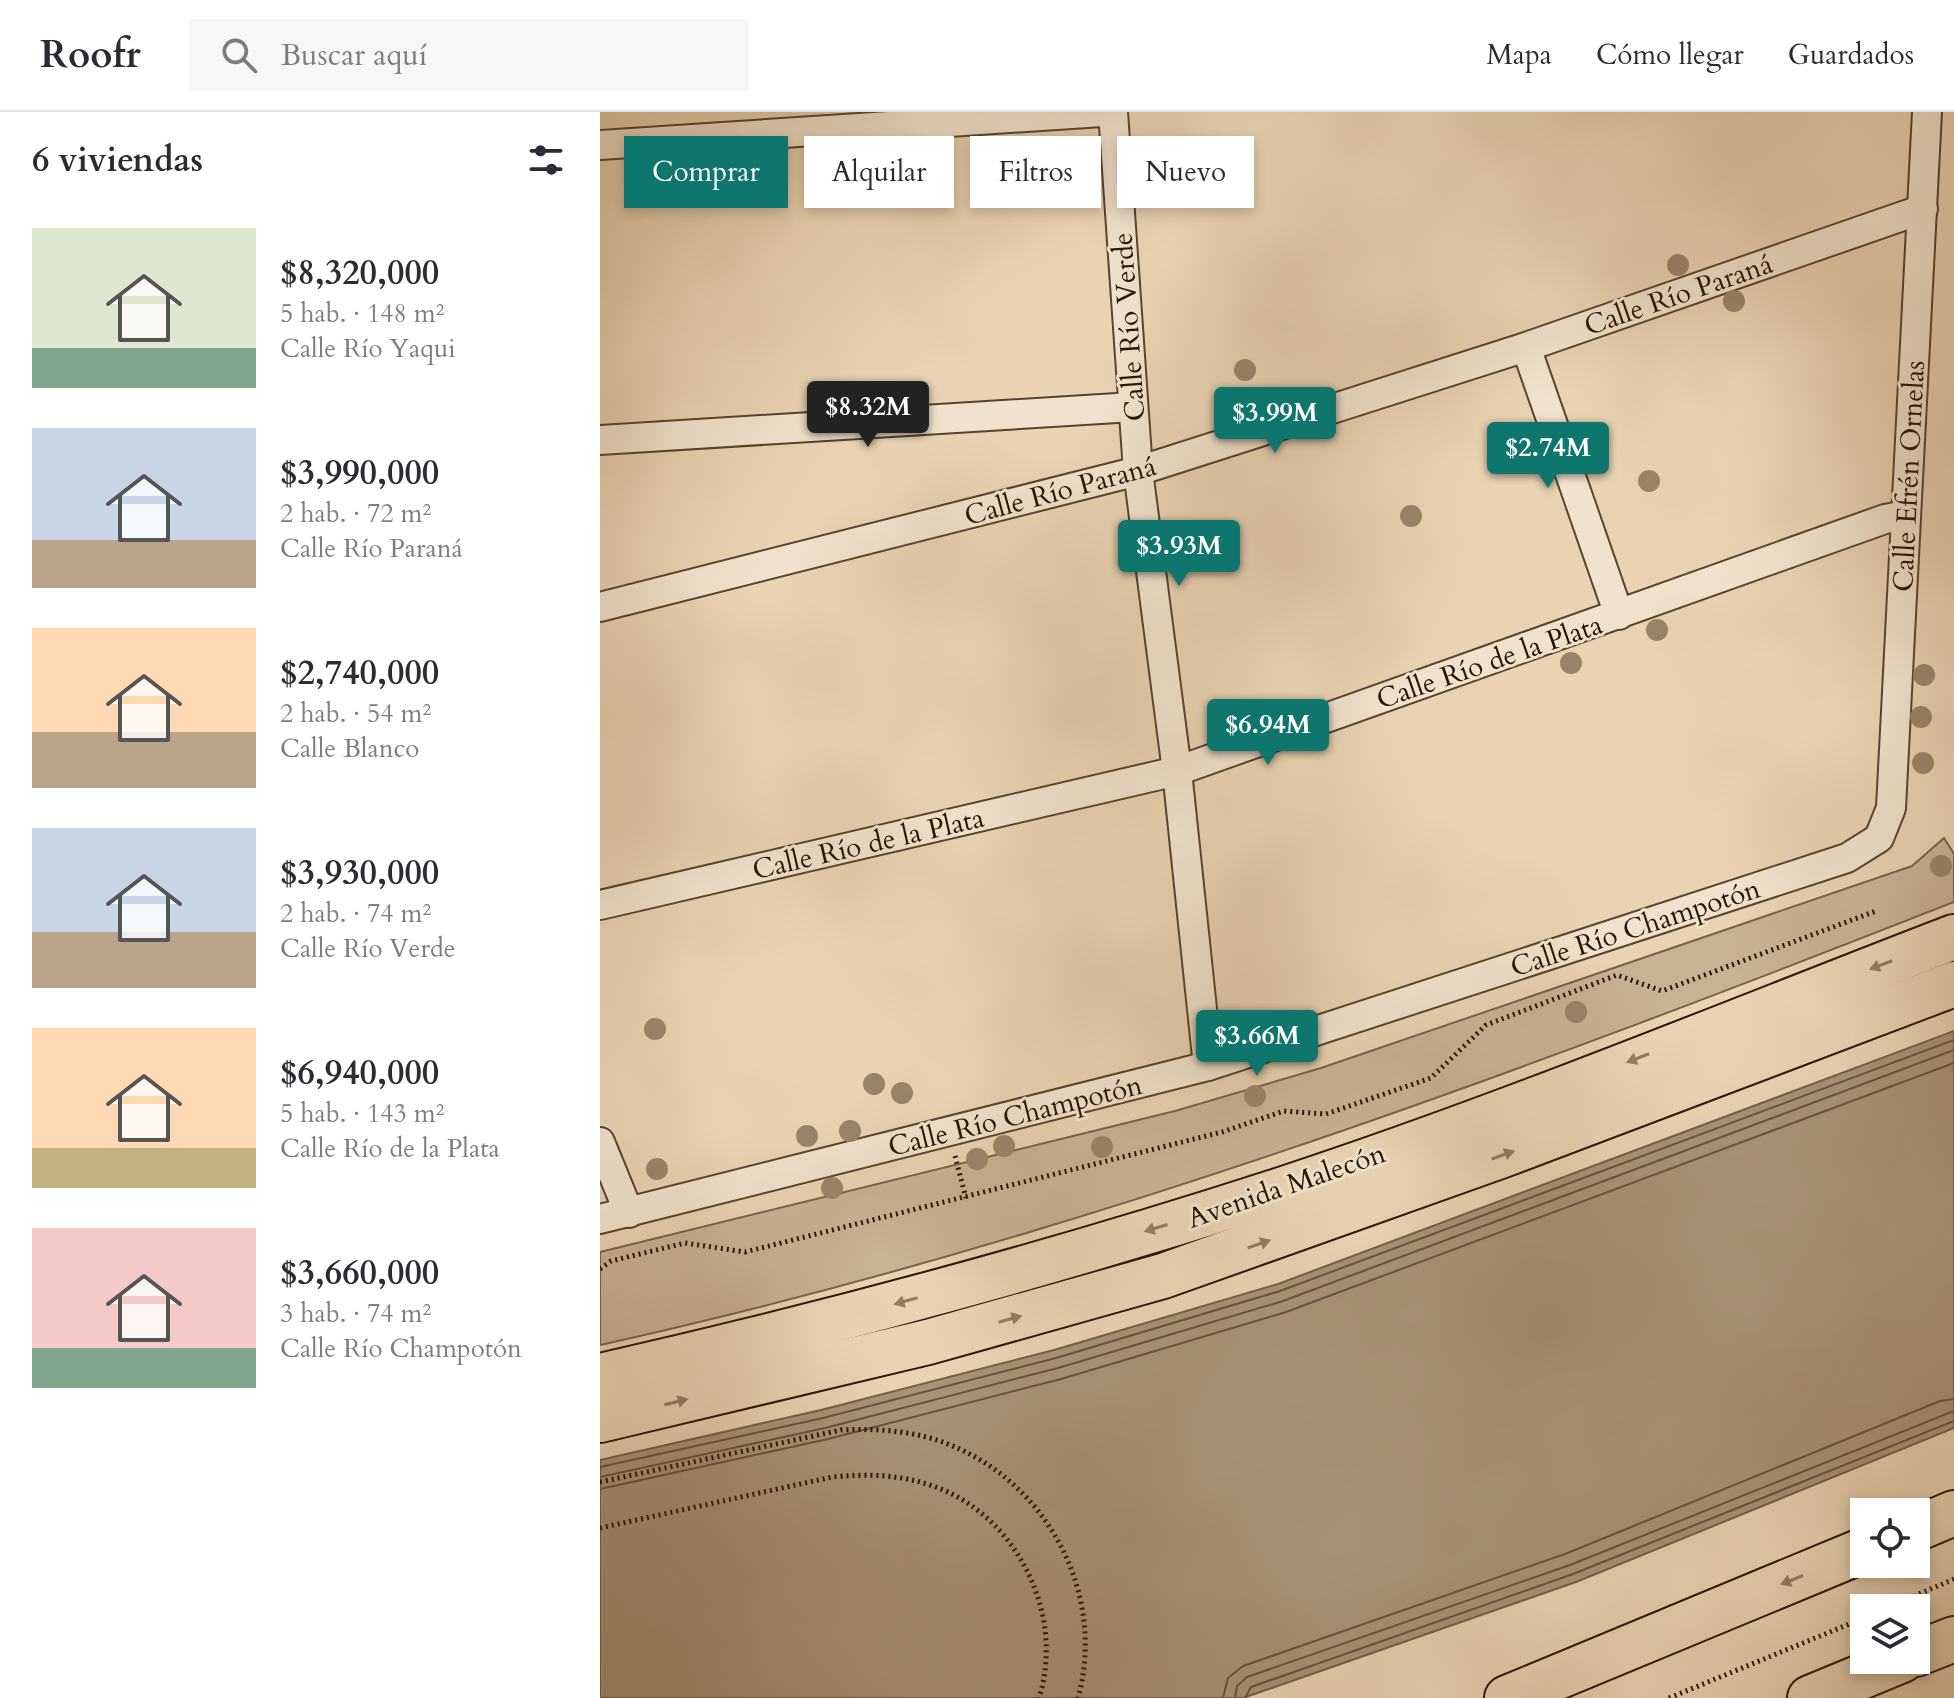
<!DOCTYPE html>
<html lang="es">
<meta charset="utf-8">
<style>
:root{--surface:#fff;--page:#f7f7f7;--text:#2b2b33;--muted:#7c7c81;--line:#e1e1e2;--accent:#0f766e}
body{margin:0;font-family:Cardo,serif;background:var(--page);color:var(--text);height:100vh;display:flex;flex-direction:column;font-size:30px;white-space:nowrap}
*{box-sizing:border-box;margin:0}
p{font-size:26px;color:var(--muted)}
.icon{flex:none;width:44px;height:44px;fill:none;stroke:currentColor;stroke-width:2;stroke-linecap:round;stroke-linejoin:round}
.map{position:relative;flex:1;overflow:hidden}
.details{display:flex;flex-direction:column;background:var(--surface);width:600px}
.details>*{flex:none}
.hud{position:absolute;left:24px;top:24px;width:760px;height:72px;display:flex;gap:16px}
.controls{position:absolute;left:1250px;top:1386px;display:grid;gap:16px}
.controls a{display:grid;place-items:center;width:80px;height:80px;border-radius:0px;background:var(--surface);box-shadow:0 4px 12px #0003;font-size:40px}
.price{position:absolute;translate:-50% -68px;padding:0 18px;border-radius:8px;background:var(--accent);color:#fff;font-size:26px;line-height:52px;filter:drop-shadow(0 2px 4px #0008)}
.price::after{content:'';position:absolute;left:50%;top:48px;width:24px;height:18px;margin-left:-12px;background:inherit;clip-path:polygon(0 0,100% 0,50% 100%)}
.price.current{background:#222;color:#fff}
ul{padding:0;list-style:none}
li{display:flex;align-items:center;gap:24px;height:200px;padding:0 32px}
li span{display:grid;place-items:center;flex:none;width:224px;height:160px;border-radius:0px;color:#555}
li>.icon{margin-inline-start:auto}
span .icon{width:96px;height:96px;fill:#fffc;stroke-width:1}
li b{font-size:34px}
h2{display:flex;justify-content:space-between;align-items:center;height:96px;padding:0 32px;font-size:34px}
.tag{padding:0 28px;border-radius:0px;background:var(--surface);box-shadow:0 4px 12px #0003;font-size:28px;line-height:72px}
.tag.current{background:var(--accent);color:#fff}
header{display:flex;align-items:center;gap:48px;box-sizing:border-box;height:112px;padding:0 40px;background:var(--surface);border-bottom:2px solid var(--line)}
header strong{font-size:38px}
nav{display:flex;gap:44px;margin-inline-start:auto;font-size:28px}
.search{width:560px;height:72px;background:var(--page);display:flex;align-items:center;gap:20px;box-sizing:border-box;padding:0 28px;border-radius:0px;color:var(--muted);font-size:30px}
main{display:flex;flex:1;min-height:0}
.map>svg:first-child{display:block}
.green{fill:#c8b294;stroke:#78624a;stroke-width:2}
.water{fill:#a79276;stroke:#745f47;stroke-width:2}
.lines{fill:none;stroke-linecap:round;stroke-linejoin:round}
.shore{stroke:#67523c;stroke-width:2}
.minor-casing{stroke:#58432d;stroke-width:32}
.primary-casing{stroke:#271301;stroke-width:48}
.path{stroke:#271301;stroke-width:5;stroke-dasharray:2 4;stroke-linecap:butt}
.minor{stroke:#f1e2cd;stroke-width:28}
.primary{stroke:#e9d3b2;stroke-width:44}
.tree{fill:#998469}
.oneway{fill:#927d62}
.labels{text-anchor:middle;stroke-width:6;stroke-linejoin:round;paint-order:stroke}
.street-label{font-size:28px;fill:#271301;stroke:#f1e2cd}
</style>
<header>
<strong>Roofr</strong>
<div class="search"><svg class="icon" aria-label="search" viewBox="0 0 24 24"><circle cx="10" cy="10" r="6"/><path d="M15 15l6 6"/></svg>Buscar aquí</div>
<nav><a>Mapa</a><a>Cómo llegar</a><a>Guardados</a></nav>
</header>
<main>
<section class="details">
<h2>6 viviendas<svg class="icon" aria-label="filters" viewBox="0 0 24 24"><path d="M4 7h16M4 17h16"/><circle cx="9" cy="7" r="2"/><circle cx="15" cy="17" r="2"/></svg></h2>
<ul>
<li><span style="background:linear-gradient(#dfe7d0 75%,#7fa58c 0)"><svg class="icon" aria-label="home" viewBox="0 0 24 24"><path d="M3 11l9-7 9 7M6 9v11h12V9"/></svg></span><div><b>$8,320,000</b><p>5 hab. · 148 m²</p><p>Calle Río Yaqui</p></div></li>
<li><span style="background:linear-gradient(#c9d6e8 70%,#b9a48a 0)"><svg class="icon" aria-label="home" viewBox="0 0 24 24"><path d="M3 11l9-7 9 7M6 9v11h12V9"/></svg></span><div><b>$3,990,000</b><p>2 hab. · 72 m²</p><p>Calle Río Paraná</p></div></li>
<li><span style="background:linear-gradient(#ffd9b3 65%,#b9a48a 0)"><svg class="icon" aria-label="home" viewBox="0 0 24 24"><path d="M3 11l9-7 9 7M6 9v11h12V9"/></svg></span><div><b>$2,740,000</b><p>2 hab. · 54 m²</p><p>Calle Blanco</p></div></li>
<li><span style="background:linear-gradient(#c9d6e8 65%,#b9a48a 0)"><svg class="icon" aria-label="home" viewBox="0 0 24 24"><path d="M3 11l9-7 9 7M6 9v11h12V9"/></svg></span><div><b>$3,930,000</b><p>2 hab. · 74 m²</p><p>Calle Río Verde</p></div></li>
<li><span style="background:linear-gradient(#ffd9b3 75%,#c2b280 0)"><svg class="icon" aria-label="home" viewBox="0 0 24 24"><path d="M3 11l9-7 9 7M6 9v11h12V9"/></svg></span><div><b>$6,940,000</b><p>5 hab. · 143 m²</p><p>Calle Río de la Plata</p></div></li>
<li><span style="background:linear-gradient(#f6c9c9 75%,#7fa58c 0)"><svg class="icon" aria-label="home" viewBox="0 0 24 24"><path d="M3 11l9-7 9 7M6 9v11h12V9"/></svg></span><div><b>$3,660,000</b><p>3 hab. · 74 m²</p><p>Calle Río Champotón</p></div></li>
</ul>
</section>
<div class="map">
<svg width="1354" height="1586" viewBox="0 0 1354 1586">
<rect width="100%" height="100%" fill="#e9d3b2"/>
<filter id="stains"><feTurbulence type="fractalNoise" baseFrequency=".0025" numOctaves="4"/><feColorMatrix values="0 0 0 0 .2 0 0 0 0 .09 0 0 0 0 .02 0 0 0 .5 -.17"/></filter>
<radialGradient id="worn" r=".72"><stop offset=".6" stop-color="#630" stop-opacity="0"/><stop offset="1" stop-color="#630" stop-opacity=".3"/></radialGradient>
<path class="green" d="M1344,726L1354,742V790C911,964 466,1130 0,1233V1140L575,999L721,956L1312,754Z"/>
<path class="water" d="M1354,919V1316L976,1470L643,1586H0V1348L221,1298L454,1238L678,1172Z"/>
<g class="lines">
<g class="shore">
<path d="M0,1355L223,1306L456,1246L680,1179L1354,928"/>
<path d="M0,1365L225,1316L458,1256L683,1189L1354,938"/>
<path d="M0,1377L228,1327L461,1267L686,1200L1354,951"/>
<path d="M623,1586L628,1566L643,1554L965,1442L1340,1289L1354,1287"/>
<path d="M635,1586L637,1574L647,1565L970,1453L1354,1299"/>
<path d="M645,1586L651,1575L973,1462L1354,1309"/>
</g>
<g class="minor-casing">
<g id="minor">
<path d="M513,0L538,359L577,659L608,954"/>
<path d="M0,33L502,0"/>
<path d="M926,235L1019,503"/>
<path d="M0,328L533,295"/>
<path d="M0,495L538,359L926,235L1323,97"/>
<path d="M0,793L577,659L1285,407L1306,403"/>
<path d="M0,1030L29,1101"/>
<path d="M0,1107L608,954L1247,746L1279,726L1291,696L1327,0"/>
</g>
</g>
<g class="primary-casing">
<g id="primary">
<path d="M0,1264C230,1212 459,1150 684,1077C909,1003 1133,910 1354,825"/>
<path d="M0,1308L328,1230L563,1164L903,1043L1354,872"/>
<path d="M1316,1417L1354,1401"/>
<path d="M1316,1542L1354,1527"/>
<path d="M907,1586L1264,1438"/>
<path d="M1210,1586L1302,1548"/>
</g>
</g>
<g class="path">
<path d="M355,1044L366,1086"/>
<path d="M0,1157L11,1149L85,1131L145,1140L622,1020L684,999L726,1002L831,966L886,913L1017,863L1062,879L1276,799"/>
<path d="M0,1370L241,1318C280,1316 319,1319 355,1335C451,1376 506,1486 478,1586"/>
<path d="M0,1416L232,1365C266,1362 297,1362 330,1373C415,1400 466,1501 439,1586"/>
<path d="M1286,1496L1354,1467"/>
<path d="M1069,1586L1264,1506"/>
</g>
<use href="#minor" class="minor"/>
<use href="#primary" class="primary"/>
</g>
<g class="tree">
<circle cx="1078" cy="153" r="11"/>
<circle cx="1134" cy="189" r="11"/>
<circle cx="645" cy="258" r="11"/>
<circle cx="1049" cy="369" r="11"/>
<circle cx="811" cy="404" r="11"/>
<circle cx="1057" cy="518" r="11"/>
<circle cx="971" cy="551" r="11"/>
<circle cx="1324" cy="563" r="11"/>
<circle cx="1321" cy="605" r="11"/>
<circle cx="1323" cy="651" r="11"/>
<circle cx="1341" cy="754" r="11"/>
<circle cx="976" cy="900" r="11"/>
<circle cx="55" cy="917" r="11"/>
<circle cx="274" cy="972" r="11"/>
<circle cx="302" cy="981" r="11"/>
<circle cx="655" cy="984" r="11"/>
<circle cx="250" cy="1019" r="11"/>
<circle cx="207" cy="1024" r="11"/>
<circle cx="404" cy="1034" r="11"/>
<circle cx="502" cy="1035" r="11"/>
<circle cx="377" cy="1047" r="11"/>
<circle cx="57" cy="1057" r="11"/>
<circle cx="232" cy="1076" r="11"/>
</g>
<defs><path id="oneway-solid" d="M-6-.8H1V-3.2L6.5 0L1 3.2V.8H-6Z" transform="scale(2)"/></defs>
<g class="oneway">
<use href="#oneway-solid" transform="translate(1281 853) rotate(159)"/>
<use href="#oneway-solid" transform="translate(1038 946) rotate(159)"/>
<use href="#oneway-solid" transform="translate(903 1043) rotate(-20)"/>
<use href="#oneway-solid" transform="translate(556 1116) rotate(163)"/>
<use href="#oneway-solid" transform="translate(659 1132) rotate(-19)"/>
<use href="#oneway-solid" transform="translate(306 1189) rotate(164)"/>
<use href="#oneway-solid" transform="translate(410 1207) rotate(-16)"/>
<use href="#oneway-solid" transform="translate(76 1290) rotate(-14)"/>
<use href="#oneway-solid" transform="translate(1192 1468) rotate(158)"/>
</g>
<g class="labels">
<g class="street-label">
<text transform="translate(1078 182) rotate(-19)" y="10">Calle Río Paraná</text>
<text transform="translate(528 215) rotate(-94)" y="10">Calle Río Verde</text>
<text transform="translate(1308 364) rotate(-87)" y="10">Calle Efrén Ornelas</text>
<text transform="translate(460 378) rotate(-15)" y="10">Calle Río Paraná</text>
<text transform="translate(889 549) rotate(-19)" y="10">Calle Río de la Plata</text>
<text transform="translate(268 731) rotate(-13)" y="10">Calle Río de la Plata</text>
<text transform="translate(1035 815) rotate(-18)" y="10">Calle Río Champotón</text>
<text transform="translate(415 1003) rotate(-14)" y="10">Calle Río Champotón</text>
<text transform="translate(686 1073) rotate(-19)" y="10">Avenida Malecón</text>
</g>
</g>
<rect width="100%" height="100%" filter="url(#stains)"/>
<rect width="100%" height="100%" fill="url(#worn)"/>
</svg>
<div class="controls">
<a><svg class="icon" aria-label="locate" viewBox="0 0 24 24"><circle cx="12" cy="12" r="6"/><path d="M12 2v4M12 18v4M2 12h4M18 12h4"/></svg></a>
<a><svg class="icon" aria-label="layers" viewBox="0 0 24 24"><path d="M12 4l9 5-9 5-9-5zM3 14l9 5 9-5"/></svg></a>
</div>
<b class="price current" style="left:268px;top:337px">$8.32M</b>
<b class="price" style="left:675px;top:343px">$3.99M</b>
<b class="price" style="left:948px;top:378px">$2.74M</b>
<b class="price" style="left:579px;top:476px">$3.93M</b>
<b class="price" style="left:668px;top:655px">$6.94M</b>
<b class="price" style="left:657px;top:966px">$3.66M</b>
<div class="hud">
<a class="tag current">Comprar</a>
<a class="tag">Alquilar</a>
<a class="tag">Filtros</a>
<a class="tag">Nuevo</a>
</div>
</div>
</main>
